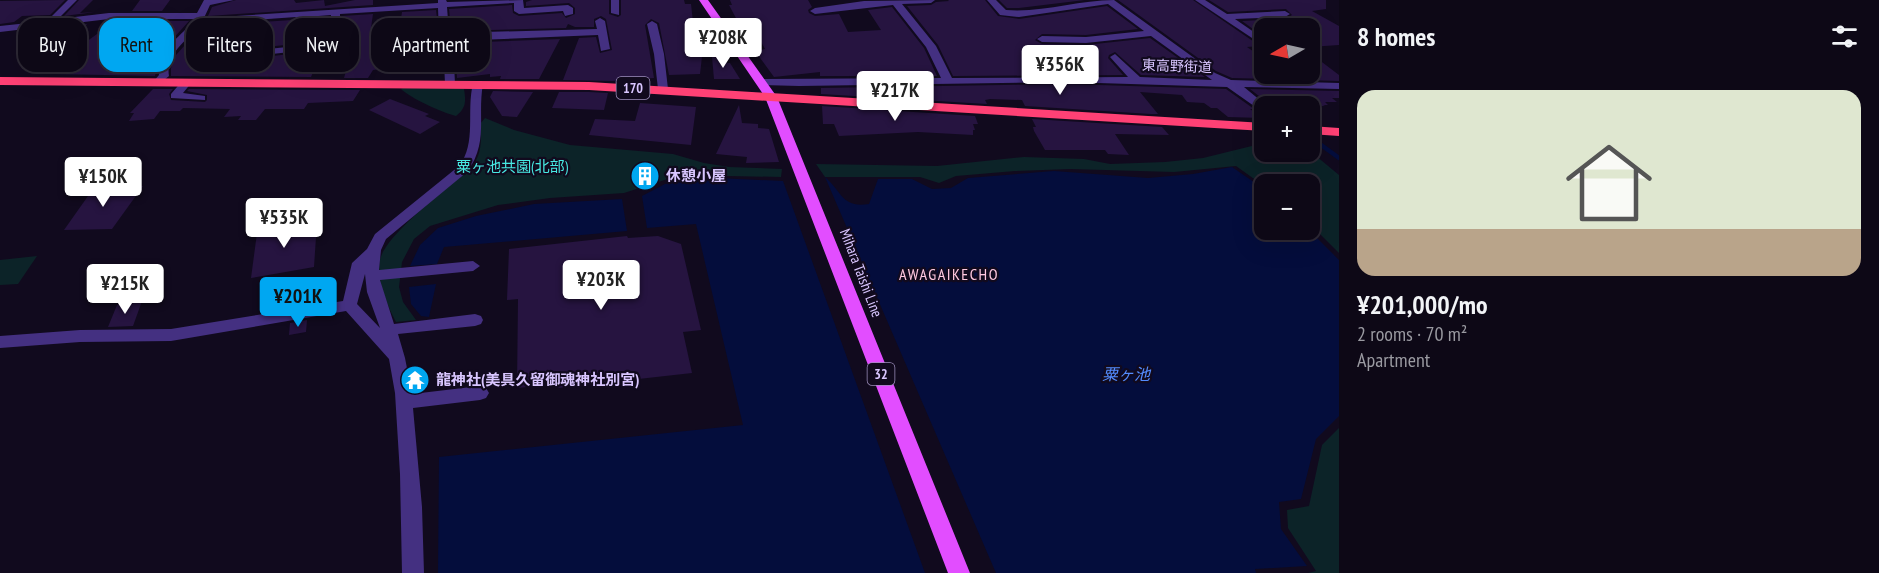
<!DOCTYPE html>
<meta charset="utf-8">
<style>
:root{--surface:#0d0816;--page:#1b1623;--text:#f1f3f6;--muted:#9a9aa1;--line:#2d2935;--accent:#00a7f1}
body{margin:0;font-family:"PT Sans Narrow","Noto Sans JP",sans-serif;background:var(--page);color:var(--text);height:100vh;display:flex;flex-direction:column;font-size:22px;white-space:nowrap}
*{box-sizing:border-box;margin:0}
p{font-size:20px;color:var(--muted)}
.icon{flex:none;width:33px;height:33px;fill:none;stroke:currentColor;stroke-width:2;stroke-linecap:round;stroke-linejoin:round}
.map{position:relative;flex:1;overflow:hidden}
.panel{display:flex;flex-direction:column;background:var(--surface);width:540px}
.panel>*{flex:none}
.banner{position:absolute;left:18px;top:18px;width:570px;height:54px;display:flex;gap:12px}
.needle{width:39px;rotate:261deg}
.tools{position:absolute;left:1254px;top:18px;display:grid;gap:12px}
.tools a{display:grid;place-items:center;width:66px;height:66px;border-radius:12px;background:var(--surface);box-shadow:0 6px 24px #0002,0 0 0 2px var(--line);font-size:30px}
.price{position:absolute;translate:-50% -51px;padding:0 14px;border-radius:6px;background:#fff;color:#222;font-size:20px;line-height:39px;filter:drop-shadow(0 2px 3px #0008)}
.price::after{content:'';position:absolute;left:50%;top:36px;width:18px;height:14px;margin-left:-9px;background:inherit;clip-path:polygon(0 0,100% 0,50% 100%)}
.price.current{background:var(--accent);color:#111}
ul{padding:0;list-style:none}
li{display:grid;align-content:center;gap:12px;height:318px;padding:0 18px}
li span{display:grid;place-items:center;height:186px;border-radius:18px;color:#555}
li>.icon{margin-inline-start:auto}
span .icon{width:108px;height:108px;fill:#fffc;stroke-width:1}
li b{font-size:26px}
h2{display:flex;justify-content:space-between;align-items:center;height:72px;padding:0 18px;font-size:26px}
.tag{padding:0 21px;border-radius:18px;background:var(--surface);box-shadow:0 6px 24px #0002,0 0 0 2px var(--line);font-size:21px;line-height:54px}
.tag.current{background:var(--accent);color:#111}
main{display:flex;flex:1;min-height:0}
.map>svg:first-child{display:block}
.green{fill:#0c2328}
.water{fill:#040d3c}
.lines{fill:none;stroke-linecap:round;stroke-linejoin:round}
.stream-far1{stroke:#040d3c;stroke-width:4}
.stream{stroke:#040d3c;stroke-width:4.5}
.building{fill:#261440}
.minor{fill:#443081;fill-rule:evenodd}
.major{fill:#e24dff;fill-rule:evenodd}
.highway{fill:#ff4175;fill-rule:evenodd}
.labels{text-anchor:middle;stroke-width:4.5;stroke-linejoin:round;paint-order:stroke}
.far-street-label{font-size:14px;fill:#d9c6ff;stroke:#110a1e}
.shield{fill:#110a1e;stroke:#9d8ebc;stroke-width:1.5}
.shield-label{font-size:14px;font-weight:bold;fill:#d9c6ff}
.park-label{font-size:15px;fill:#48e9e3;stroke:#110a1e}
.poi-label{font-size:15px;font-weight:bold;fill:#d9c6ff;stroke:#110a1e;text-anchor:start}
.street-label{font-size:15px;fill:#d9c6ff;stroke:#110a1e}
.neighbourhood-label{font-size:16px;letter-spacing:1.5px;fill:#ffc8e0;stroke:#110a1e}
.water-label{font-size:16px;font-style:italic;fill:#548cff;stroke:#110a1e}
</style>
<main>
<div class="map">
<svg width="1339" height="573" viewBox="0 0 1339 573">
<rect width="100%" height="100%" fill="#110a1e"/>
<g class="green">
<path d="M406,86L449,87L464,89C466,102 466,108 456,116C443,113 410,98 401,89Z"/>
<path d="M485,118L514,130L570,145L673,154L704,163L729,167L782,169L781,177L680,175L624,193L550,198L498,205L430,226L414,239L402,262L399,287L403,302L416,320L396,322C387,305 376,280 380,260C384,238 435,198 453,183C462,174 473,169 478,156C482,145 481,135 480,124Z"/>
<path d="M1264,143V152L1310,151L1339,175V253L1310,224V184L1264,186L1236,166L1174,172L1070,169L1015,171L956,176L939,183L920,177H825L816,164L937,166L1024,157L1084,159L1110,164L1165,162L1203,158Z"/>
<path d="M37,256L18,284L0,285V260Z"/>
<path d="M1339,428V573H1308L1316,571L1288,528L1287,510L1309,506L1322,445Z"/>
</g>
<g class="water">
<path d="M1232,167L1264,189V230H1309L1339,260V416L1316,439L1301,499L1279,502L1281,529L1307,566L1255,569L1256,573H996L825,177C843,193 842,208 869,204L878,179H912L932,189L951,188L968,178L1054,171L1148,178L1193,174Z"/>
<path d="M696,177L783,181L925,573H438L439,457L743,425L696,224L647,228L642,196L665,184Z"/>
<path d="M622,199L627,231L444,247L437,264L410,266L420,245L438,228L476,216L534,204Z"/>
<path d="M436,284L429,317L421,316L411,304L409,287Z"/>
</g>
<g class="lines">
<path class="stream-far1" d="M1313,139L1315,141"/>
<path class="stream" d="M1313,139L1339,158"/>
</g>
<g class="building">
<path d="M65,0L50,15L22,16L14,22L0,24V1Z"/>
<path d="M79,0H93L80,13L95,12L64,16Z"/>
<path d="M140,0H170L162,11H132Z"/>
<path d="M236,0H294L296,3L324,0L325,6L355,0H373V5L208,16L212,7Z"/>
<path d="M532,0H609V14L618,17L621,15V0H684L685,4H691L693,22L706,34H711L716,48H703L700,74L669,75L659,23L651,19L645,25L654,78L612,81L563,80L579,38L596,37L600,53L612,50L606,19L601,16L594,19V27H575L568,24L566,28L451,31L449,9L512,5L513,13L519,16L562,13L566,18L575,14V8L569,3L526,6V2Z"/>
<path d="M730,0H808L812,7L808,10L809,13L815,16L839,14L848,32L881,30L868,10L892,7L924,48L937,76H820V72L774,77L755,51L765,49L751,23L737,20L729,5H732Z"/>
<path d="M948,0H985L998,16L1019,19L1107,6L1138,29L1086,35L1042,34L1035,40L1042,44L1086,45L1150,38L1205,77L1141,75L1115,52L1109,55L1108,58L1123,75L953,76L938,45L907,6L931,5L936,2L949,1Z"/>
<path d="M999,0H1085L1019,8H1007Z"/>
<path d="M1118,0H1193L1260,46L1247,47L1264,59V74L1310,75V53L1339,75V81L1232,78L1216,71Z"/>
<path d="M1209,0H1326V9L1312,11L1339,26V45L1310,47V28H1264V37L1242,21L1285,19L1292,15L1286,9L1228,12Z"/>
<path d="M436,10L442,62L373,70L368,78H344L350,57L318,61L311,77L171,76V68L176,55L202,26L292,20L284,34L292,38L296,36L307,19L328,17L332,40L266,47V54L272,56L346,48L348,43L342,16L373,14L369,42L398,40L402,12Z"/>
<path d="M124,21H189L163,50L159,58L155,76L53,74L58,70H41L58,56H67L97,34L116,32Z"/>
<path d="M87,24L84,28L64,30L47,46L39,39L48,29Z"/>
<path d="M560,39L539,79H500L501,76L490,77V74L457,78L455,43Z"/>
<path d="M712,57H725L727,63H730L740,79H714Z"/>
<path d="M1066,84L1226,89L1254,109H1250L1262,118L1228,117L1217,108H1211L1204,103L1187,102L1182,95L1140,92L1158,114H1151L1025,106L1022,100L990,99L985,100L987,104L821,94V88Z"/>
<path d="M153,89H173L169,94L171,100L205,102L207,100V95L187,91L189,89L360,90L353,101L308,103L304,109H265L256,120H238L241,116L224,117L230,109L183,108L180,111H160L154,119L129,121L134,113H130Z"/>
<path d="M1250,89L1339,91V98H1332L1337,102H1325L1328,105H1323L1325,106H1301L1296,103L1269,104Z"/>
<path d="M493,91L533,92L517,117L502,116L490,97Z"/>
<path d="M559,92H589L608,93L604,110L552,108Z"/>
<path d="M390,99L429,114L425,116L440,122L420,134L369,110Z"/>
<path d="M640,103L696,107L691,145L589,135L595,119L635,121Z"/>
<path d="M739,105L742,123L758,124V128L769,129L779,162L746,163L747,157L716,154Z"/>
<path d="M822,106L975,116L978,124H973L975,130H973V135L918,132L839,136L834,124H823Z"/>
<path d="M1032,119L1162,127L1169,135L1115,134L1129,155L1108,154L1105,150H1045L1034,131L1033,127H1036Z"/>
<path d="M143,186L112,229L64,230L93,189Z"/>
<path d="M303,224L323,232L316,237L314,267L251,278L257,233L263,232L267,225Z"/>
<path d="M627,236L628,238L658,236L681,244L701,330L683,332L692,373L558,388V384L517,388L518,299L507,300L509,249Z"/>
<path d="M142,301L133,326L108,327L117,305Z"/>
<path d="M307,320L306,332L289,335L290,323Z"/>
</g>
<g class="lines">
<g class="minor">
<path d="M68,0H77L58,19L109,13H197L204,0H234L210,5L204,18L438,3V0H446L447,2L523,0L524,8L568,5L573,8V14L565,16L563,11L519,14L514,11V3L447,7L449,33L597,29L595,21L600,18L605,21L610,49L601,51L598,35L453,41L455,84L450,87L445,84L443,39L439,34L438,8L340,14V23L346,44L344,46L272,54L268,53V49L335,42L330,23L331,15L306,17L294,35L291,36L286,33L296,17L201,24C188,40 165,53 169,76L158,85L153,82L159,75C154,50 182,38 194,19H109L0,32V26L47,21Z"/>
<path d="M611,0H619V15L611,13Z"/>
<path d="M935,0L931,3L902,4L936,46L952,78L1128,77L1110,57L1115,54L1140,77L1212,80L1151,36L1086,43L1042,42L1037,39L1042,36L1086,37L1144,31L1108,4L1019,17L1000,15L987,0H996L1006,10C1042,13 1078,0 1114,0L1215,73L1231,80L1339,83V89L1244,87L1267,106H1264V113L1227,87L1066,82L799,86L761,85L756,82L761,79L941,78L926,47L893,5L815,14L810,11L815,8L864,1Z"/>
<path d="M1195,0H1205L1227,14L1285,11L1290,14L1285,17L1235,19L1264,39V46Z"/>
<path d="M652,21L657,24L664,54L668,89L663,92L658,89L654,54L647,24Z"/>
<path d="M187,79L192,82L183,93L205,96V100L171,98V94L183,80Z"/>
<path d="M478,81L483,84C477,117 489,142 467,172L386,239L381,250L379,270L473,261L480,266L473,271L380,280L394,324L475,314L481,316L483,320L481,324L475,326L398,334L405,358L412,394L480,386L486,388L489,393L486,398L480,400L413,408L422,507L424,573H402L400,474L395,393L389,359L346,311L171,341L80,342L0,348V336L80,330L171,329L343,301L352,263L367,249L375,234L459,166C477,143 466,111 473,84ZM365,274L367,292L380,328L357,304Z"/>
</g>
<path class="major" d="M699,0H708L777,97L970,573H948L765,97Z"/>
<g class="highway">
<path d="M0,77L589,82L1264,123V131L589,90L0,85Z"/>
<path d="M1310,126L1339,128V136L1310,134Z"/>
</g>
</g>
<defs>
<g id="building-disc" transform="scale(1.5)"><circle r="9.5" fill="#00a7f1" stroke="#110a1e"/><path d="M-4-6H4V6H1V3H-1V6H-4ZM-2.5-4.3h1.7v1.8h-1.7ZM.8-4.3h1.7v1.8H.8ZM-2.5-1h1.7V.8h-1.7ZM.8-1h1.7V.8H.8Z" fill="#fff"/></g>
<g id="temple-disc" transform="scale(1.5)"><circle r="9.5" fill="#00a7f1" stroke="#110a1e"/><path d="M0-6L5-2H3V0L6.5 2.5H4V6H1.5V3h-3V6H-4V2.5H-6.5L-3 0V-2H-5Z" fill="#fff"/></g>
</defs>
<g fill-rule="evenodd">
<use href="#building-disc" x="645" y="176"/>
<use href="#temple-disc" x="415" y="380"/>
</g>
<g class="labels">
<g class="far-street-label">
<text transform="translate(1177 66) rotate(2)" y="5">東高野街道</text>
</g>
<g class="shield">
<rect x="616.5" y="77" width="33" height="22" rx="4.5"/>
<rect x="867.5" y="363" width="27" height="22" rx="4.5"/>
</g>
<g class="shield-label">
<text x="633" y="93">170</text>
<text x="881" y="379">32</text>
</g>
<g class="park-label">
<text x="512" y="172">粟ヶ池共園(北部)</text>
</g>
<g class="poi-label">
<text x="666" y="181">休憩小屋</text>
<text x="436" y="385">龍神社(美具久留御魂神社別宮)</text>
</g>
<g class="street-label">
<text transform="translate(861 273) rotate(69)" y="5">Mihara Taishi Line</text>
</g>
<g class="neighbourhood-label">
<text x="949" y="280">AWAGAIKECHO</text>
</g>
<g class="water-label">
<text x="1126" y="380">粟ヶ池</text>
</g>
</g>
</svg>
<div class="tools">
<a><svg class="needle" viewBox="-14 -14 28 28"><path d="M0-13l5 13h-10z" fill="#e53935"/><path d="M0 13l5-13h-10z" fill="#9a9aa1"/></svg></a>
<a>+</a>
<a>−</a>
</div>
<b class="price" style="left:723px;top:69px">¥208K</b>
<b class="price" style="left:1060px;top:96px">¥356K</b>
<b class="price" style="left:895px;top:122px">¥217K</b>
<b class="price" style="left:103px;top:208px">¥150K</b>
<b class="price" style="left:284px;top:249px">¥535K</b>
<b class="price" style="left:601px;top:311px">¥203K</b>
<b class="price" style="left:125px;top:315px">¥215K</b>
<b class="price current" style="left:298px;top:328px">¥201K</b>
<div class="banner">
<a class="tag">Buy</a>
<a class="tag current">Rent</a>
<a class="tag">Filters</a>
<a class="tag">New</a>
<a class="tag">Apartment</a>
</div>
</div>
<section class="panel">
<h2>8 homes<svg class="icon" aria-label="filters" viewBox="0 0 24 24"><path d="M4 7h16M4 17h16"/><circle cx="9" cy="7" r="2"/><circle cx="15" cy="17" r="2"/></svg></h2>
<ul>
<li><span style="background:linear-gradient(#dfe7d0 75%,#b9a48a 0)"><svg class="icon" aria-label="home" viewBox="0 0 24 24"><path d="M3 11l9-7 9 7M6 9v11h12V9"/></svg></span><div><b>¥201,000/mo</b><p>2 rooms · 70 m²</p><p>Apartment</p></div></li>
</ul>
</section>
</main>
